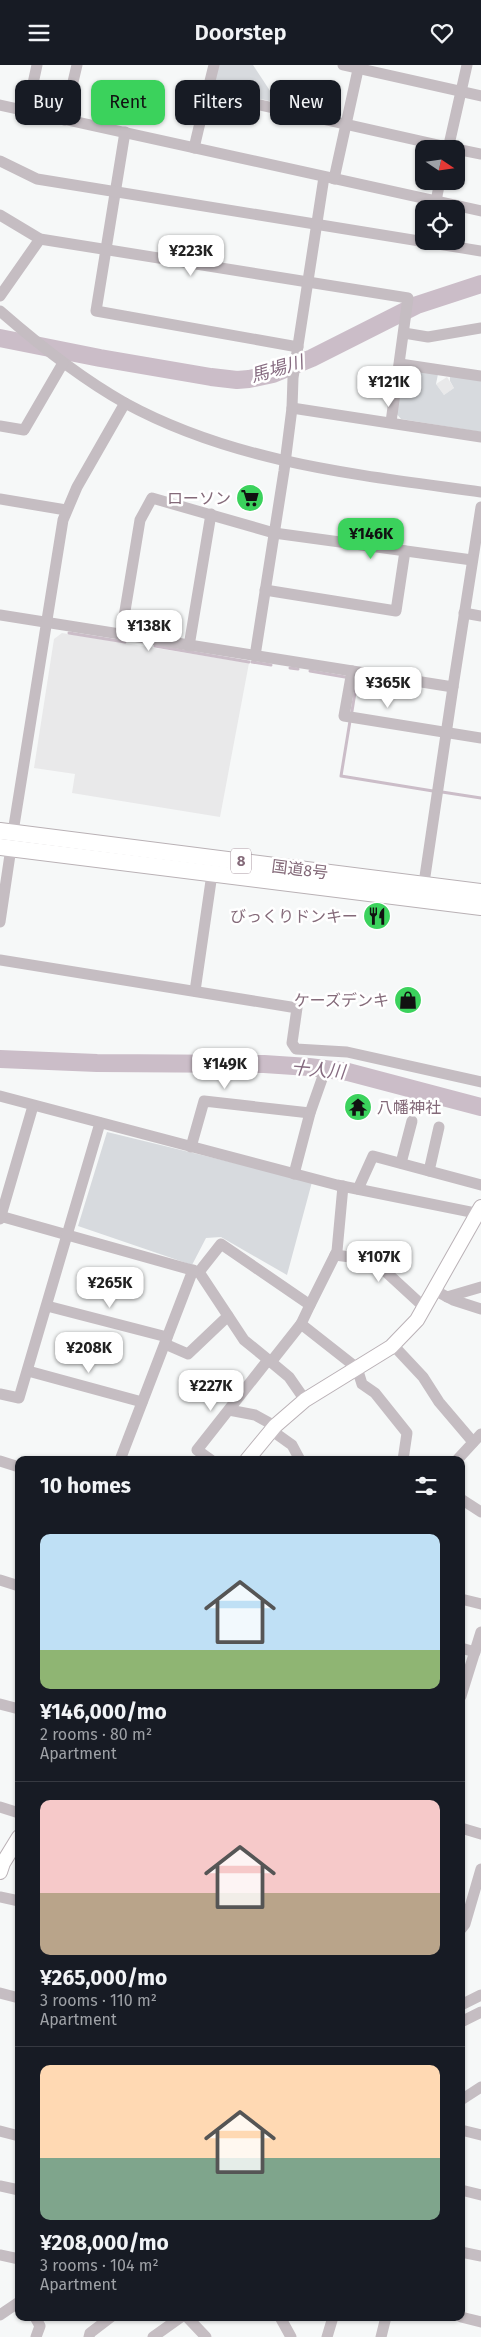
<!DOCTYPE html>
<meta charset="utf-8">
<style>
:root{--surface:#171b24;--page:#242831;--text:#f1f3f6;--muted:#9ea1a6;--line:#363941;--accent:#3bd25c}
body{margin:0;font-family:"Fira Sans","Noto Sans JP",sans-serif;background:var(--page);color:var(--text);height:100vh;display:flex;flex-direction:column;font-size:19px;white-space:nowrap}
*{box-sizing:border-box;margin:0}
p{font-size:16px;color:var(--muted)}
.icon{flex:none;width:28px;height:28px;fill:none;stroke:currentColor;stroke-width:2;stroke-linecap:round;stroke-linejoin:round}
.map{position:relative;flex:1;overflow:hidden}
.panel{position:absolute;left:15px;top:1391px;width:450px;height:865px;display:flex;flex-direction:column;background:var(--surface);border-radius:10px;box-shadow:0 1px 4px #0004}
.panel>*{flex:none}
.top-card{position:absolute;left:15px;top:15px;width:451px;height:45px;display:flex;gap:10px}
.needle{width:32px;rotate:103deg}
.tools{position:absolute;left:415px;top:75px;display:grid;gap:10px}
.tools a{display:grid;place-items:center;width:50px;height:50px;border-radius:10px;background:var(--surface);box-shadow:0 1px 4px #0004;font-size:25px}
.price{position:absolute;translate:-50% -42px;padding:0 11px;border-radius:10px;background:#fff;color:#222;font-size:16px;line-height:32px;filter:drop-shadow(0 1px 2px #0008)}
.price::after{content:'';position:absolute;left:50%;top:30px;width:15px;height:11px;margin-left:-8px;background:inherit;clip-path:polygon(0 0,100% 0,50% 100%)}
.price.on{background:var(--accent);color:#111}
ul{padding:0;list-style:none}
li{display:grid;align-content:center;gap:10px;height:265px;padding:0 25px}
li+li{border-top:1px solid var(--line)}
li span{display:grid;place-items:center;height:155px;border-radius:10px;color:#555}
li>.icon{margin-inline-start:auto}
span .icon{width:90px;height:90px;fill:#fffc;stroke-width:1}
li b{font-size:21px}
h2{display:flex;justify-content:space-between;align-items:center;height:60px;padding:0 25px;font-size:21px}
.tag{padding:0 18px;border-radius:10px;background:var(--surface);box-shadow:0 1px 4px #0004;font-size:18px;line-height:45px}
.tag.on{background:var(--accent);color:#111}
header{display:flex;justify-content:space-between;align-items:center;height:65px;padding:0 25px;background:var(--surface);font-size:22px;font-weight:600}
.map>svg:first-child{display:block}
.built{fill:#e9e9ea}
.green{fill:#d7dade}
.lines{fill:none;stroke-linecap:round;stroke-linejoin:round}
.stream{stroke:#cbbdc8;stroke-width:3}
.river{stroke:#cbbdc8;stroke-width:18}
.major-casing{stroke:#bab1b6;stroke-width:16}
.highway-casing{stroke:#b9b1b5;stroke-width:18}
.minor{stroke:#c5bdc2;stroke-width:11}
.major{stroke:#fff;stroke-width:14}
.highway{stroke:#fff;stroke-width:16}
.labels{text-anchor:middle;stroke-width:5;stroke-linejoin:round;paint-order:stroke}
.shield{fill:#fff;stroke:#a997a1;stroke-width:1}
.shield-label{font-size:15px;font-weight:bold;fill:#846a79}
.poi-label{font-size:16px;fill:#846a79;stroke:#fff;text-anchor:end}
.street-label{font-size:16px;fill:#846a79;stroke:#fff}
.water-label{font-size:18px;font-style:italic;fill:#866b80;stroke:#fff}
</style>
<header><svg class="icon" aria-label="menu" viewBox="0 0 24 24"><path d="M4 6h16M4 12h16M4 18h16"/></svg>Doorstep<svg class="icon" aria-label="heart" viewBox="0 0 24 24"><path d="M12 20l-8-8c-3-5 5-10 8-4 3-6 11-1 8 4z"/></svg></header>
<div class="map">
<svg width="481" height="2272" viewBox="0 0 481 2272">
<rect width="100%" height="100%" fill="#f6f8f8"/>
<g class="built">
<path d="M447,312L454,323L444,330L436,319Z"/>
<path d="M62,568L249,598L220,752L72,728L75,709L34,703L54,574Z"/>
</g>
<g class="green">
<path d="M218,0H253L278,38L216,24L213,20Z"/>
<path d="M408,304L438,309L436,319L444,330L454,323L450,316V311L481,316V367L401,354L396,348L403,308Z"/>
<path d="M107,1067L312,1117L287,1210L221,1172L206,1173L192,1200L78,1161Z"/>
</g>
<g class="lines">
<g class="stream">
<path d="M69,568L125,577"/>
<path d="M155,581L249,597"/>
<path d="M252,597L271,600"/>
<path d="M290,603L298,604"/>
<path d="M310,606L345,612"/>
<path d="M352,646L357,615"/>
<path d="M350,656L341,711L433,726"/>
<path d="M442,727L481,733"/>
</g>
<g class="river">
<path d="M0,273L100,293L211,312L237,315L249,314L273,309L312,293L417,240L481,219"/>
<path d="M0,994L97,998L264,999L309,1002L348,1007L481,1042"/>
</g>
<g class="major-casing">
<g id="major">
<path d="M247,1395L275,1361L305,1335L391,1282L417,1255L481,1142"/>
<path d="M0,1807L3,1798L19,1772"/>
</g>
</g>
<g class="highway-casing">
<g id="highway">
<path d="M0,766L481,827"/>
<path d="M0,782L481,842"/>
</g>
</g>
<g class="minor">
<path d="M214,0L207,28L456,84"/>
<path d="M343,0L481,31"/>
<path d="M0,40L481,146"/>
<path d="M27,46L37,0"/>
<path d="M64,55L77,0"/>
<path d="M125,67L96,246L298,282"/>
<path d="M194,83L207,28"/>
<path d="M448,84L467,0"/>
<path d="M456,84L481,89"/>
<path d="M0,96L37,114L481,186"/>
<path d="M334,114L359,0"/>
<path d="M436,136L440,116"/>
<path d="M0,150L40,174L408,233L391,357"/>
<path d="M0,231L40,174"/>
<path d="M0,246C39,280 80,313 125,338C235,398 359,410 481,427"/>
<path d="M404,268L428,272L481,263"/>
<path d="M400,299L481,311"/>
<path d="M292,343L481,372"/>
<path d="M0,361L24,365L63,298"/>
<path d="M0,434L66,445"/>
<path d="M265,525L396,546L405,486"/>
<path d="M464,548L481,551"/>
<path d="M0,550L453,622L481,442"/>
<path d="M121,570L140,455L152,433L274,468L472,495"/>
<path d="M189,581L211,449"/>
<path d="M255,591L284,406L292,343L293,313L324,112"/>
<path d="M352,606L344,651L481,673"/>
<path d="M13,767L63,455L77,422L125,338"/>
<path d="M424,818L453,622"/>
<path d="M0,857L11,783"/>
<path d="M0,895L297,943L292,978L296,984L347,987L481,1017"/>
<path d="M195,926L212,809"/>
<path d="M0,1031L337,1120L481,1149"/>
<path d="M191,1082L204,1036L310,1048"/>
<path d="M401,1098L412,1056"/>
<path d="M429,1106L439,1062"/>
<path d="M294,1109L310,1048L322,1014"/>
<path d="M358,1124L373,1091L481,1120"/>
<path d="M0,1151L199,1207L221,1179L310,1240L337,1186L343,1121"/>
<path d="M0,1154L33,1041"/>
<path d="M335,1190L373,1195L424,1242"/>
<path d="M199,1207L244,1275L271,1297"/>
<path d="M434,1225L453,1235L481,1244"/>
<path d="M447,1232L481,1222"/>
<path d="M47,1241L167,1272"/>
<path d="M301,1259L357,1303L362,1319L375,1328L407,1368L403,1395"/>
<path d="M165,1279L188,1289L228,1251"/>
<path d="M393,1280L423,1312L439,1337L473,1377"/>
<path d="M28,1306L142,1337"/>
<path d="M0,1329L19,1333L100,1058"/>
<path d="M305,1335L289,1312L271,1297L301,1259L310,1240"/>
<path d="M229,1345L255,1350L275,1361"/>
<path d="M271,1365L292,1380L300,1395"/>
<path d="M120,1395L193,1205"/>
<path d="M211,1395L197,1385L268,1295"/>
<path d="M457,1395L481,1369"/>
<path d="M0,1396L19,1402"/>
<path d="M461,1434L481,1447"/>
<path d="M0,1515L19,1521"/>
<path d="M461,1534L481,1539"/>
<path d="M461,1583L475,1587"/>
<path d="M461,1631L481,1567"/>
<path d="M0,1639L19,1644"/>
<path d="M0,1742L19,1748"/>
<path d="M461,1763L481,1769"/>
<path d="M0,1832L19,1836"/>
<path d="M461,1864L465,1859L481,1804"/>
<path d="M0,1928L19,1933"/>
<path d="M461,1940L481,1930"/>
<path d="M461,1957L481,1947"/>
<path d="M461,2035L481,2022"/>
<path d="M461,2065L481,2070"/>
<path d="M0,2066L19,2071"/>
<path d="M0,2121L19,2125"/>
<path d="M461,2125L481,2130"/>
<path d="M461,2187L481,2191"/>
<path d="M0,2190L19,2194"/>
<path d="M0,2250L19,2237"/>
<path d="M35,2252L40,2261L36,2272"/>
<path d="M187,2252L206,2272"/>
<path d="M280,2252L291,2272"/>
<path d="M461,2252L481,2257"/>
<path d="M89,2272L90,2268L111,2252"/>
<path d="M153,2272L181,2252"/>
<path d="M327,2272L333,2252"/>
<path d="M381,2272L386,2252"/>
</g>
<use href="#major" class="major"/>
<use href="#highway" class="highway"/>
</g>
<defs>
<g id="supermarket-disc" transform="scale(1.4375)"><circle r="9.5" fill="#3bd25c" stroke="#fff"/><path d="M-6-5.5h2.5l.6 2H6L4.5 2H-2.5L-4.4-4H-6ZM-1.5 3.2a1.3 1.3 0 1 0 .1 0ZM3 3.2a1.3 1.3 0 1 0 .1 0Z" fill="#111"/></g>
<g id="restaurant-disc" transform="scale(1.4375)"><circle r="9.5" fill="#3bd25c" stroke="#fff"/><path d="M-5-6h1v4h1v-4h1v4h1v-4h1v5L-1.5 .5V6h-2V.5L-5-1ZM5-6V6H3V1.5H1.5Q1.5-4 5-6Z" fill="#111"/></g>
<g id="shop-disc" transform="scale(1.4375)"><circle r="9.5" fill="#3bd25c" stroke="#fff"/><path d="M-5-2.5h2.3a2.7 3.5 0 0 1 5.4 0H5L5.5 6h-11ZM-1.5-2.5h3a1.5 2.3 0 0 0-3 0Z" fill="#111"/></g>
<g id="temple-disc" transform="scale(1.4375)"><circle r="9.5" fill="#3bd25c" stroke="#fff"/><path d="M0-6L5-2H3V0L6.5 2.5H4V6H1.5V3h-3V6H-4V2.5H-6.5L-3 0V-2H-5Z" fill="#111"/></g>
</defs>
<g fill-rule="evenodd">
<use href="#supermarket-disc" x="250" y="433"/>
<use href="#restaurant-disc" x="377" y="851"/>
<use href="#shop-disc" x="408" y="935"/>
<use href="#temple-disc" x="358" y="1042"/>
</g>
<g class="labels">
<rect class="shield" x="231" y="783.5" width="20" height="25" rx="4"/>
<g class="shield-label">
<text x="241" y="801">8</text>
</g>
<g class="poi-label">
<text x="231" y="439">ローソン</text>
<text x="358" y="857">びっくりドンキー</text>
<text x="389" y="941">ケーズデンキ</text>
<text x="377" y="1048" text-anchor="start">八幡神社</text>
</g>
<g class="street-label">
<text transform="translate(300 804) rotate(7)" y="6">国道8号</text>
</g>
<g class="water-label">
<text transform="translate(277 304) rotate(-16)" y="6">馬場川</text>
<text transform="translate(318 1005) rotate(5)" y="6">十人川</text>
</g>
</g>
</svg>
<div class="tools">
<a><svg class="needle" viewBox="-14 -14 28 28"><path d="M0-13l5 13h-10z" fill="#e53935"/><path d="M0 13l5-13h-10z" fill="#9ea1a6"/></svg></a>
<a><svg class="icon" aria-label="locate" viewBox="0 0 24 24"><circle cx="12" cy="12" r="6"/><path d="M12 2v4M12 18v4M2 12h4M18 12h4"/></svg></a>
</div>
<b class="price" style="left:191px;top:212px">¥223K</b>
<b class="price" style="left:389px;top:343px">¥121K</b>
<b class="price on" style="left:371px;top:495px">¥146K</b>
<b class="price" style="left:149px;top:587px">¥138K</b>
<b class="price" style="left:388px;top:644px">¥365K</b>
<b class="price" style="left:225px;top:1025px">¥149K</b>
<b class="price" style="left:379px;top:1218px">¥107K</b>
<b class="price" style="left:110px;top:1244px">¥265K</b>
<b class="price" style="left:89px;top:1309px">¥208K</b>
<b class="price" style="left:211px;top:1347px">¥227K</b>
<div class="top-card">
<a class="tag">Buy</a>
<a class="tag on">Rent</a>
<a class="tag">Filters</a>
<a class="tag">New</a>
</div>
<section class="panel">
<h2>10 homes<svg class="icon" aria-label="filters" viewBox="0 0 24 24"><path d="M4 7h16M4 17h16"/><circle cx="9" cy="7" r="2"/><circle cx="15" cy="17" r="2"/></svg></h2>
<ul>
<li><span style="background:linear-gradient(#bfe0f5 75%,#8fb573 0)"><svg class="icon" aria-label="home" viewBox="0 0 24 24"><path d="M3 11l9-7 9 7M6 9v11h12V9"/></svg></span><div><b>¥146,000/mo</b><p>2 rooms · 80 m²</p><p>Apartment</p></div></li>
<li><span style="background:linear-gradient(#f6c9c9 60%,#b9a48a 0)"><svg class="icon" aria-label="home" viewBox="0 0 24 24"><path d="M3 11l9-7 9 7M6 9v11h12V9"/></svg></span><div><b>¥265,000/mo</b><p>3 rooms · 110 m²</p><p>Apartment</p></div></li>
<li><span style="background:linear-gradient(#ffd9b3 60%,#7fa58c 0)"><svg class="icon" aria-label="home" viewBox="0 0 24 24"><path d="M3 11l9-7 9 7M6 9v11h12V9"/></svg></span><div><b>¥208,000/mo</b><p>3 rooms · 104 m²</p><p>Apartment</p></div></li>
</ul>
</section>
</div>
